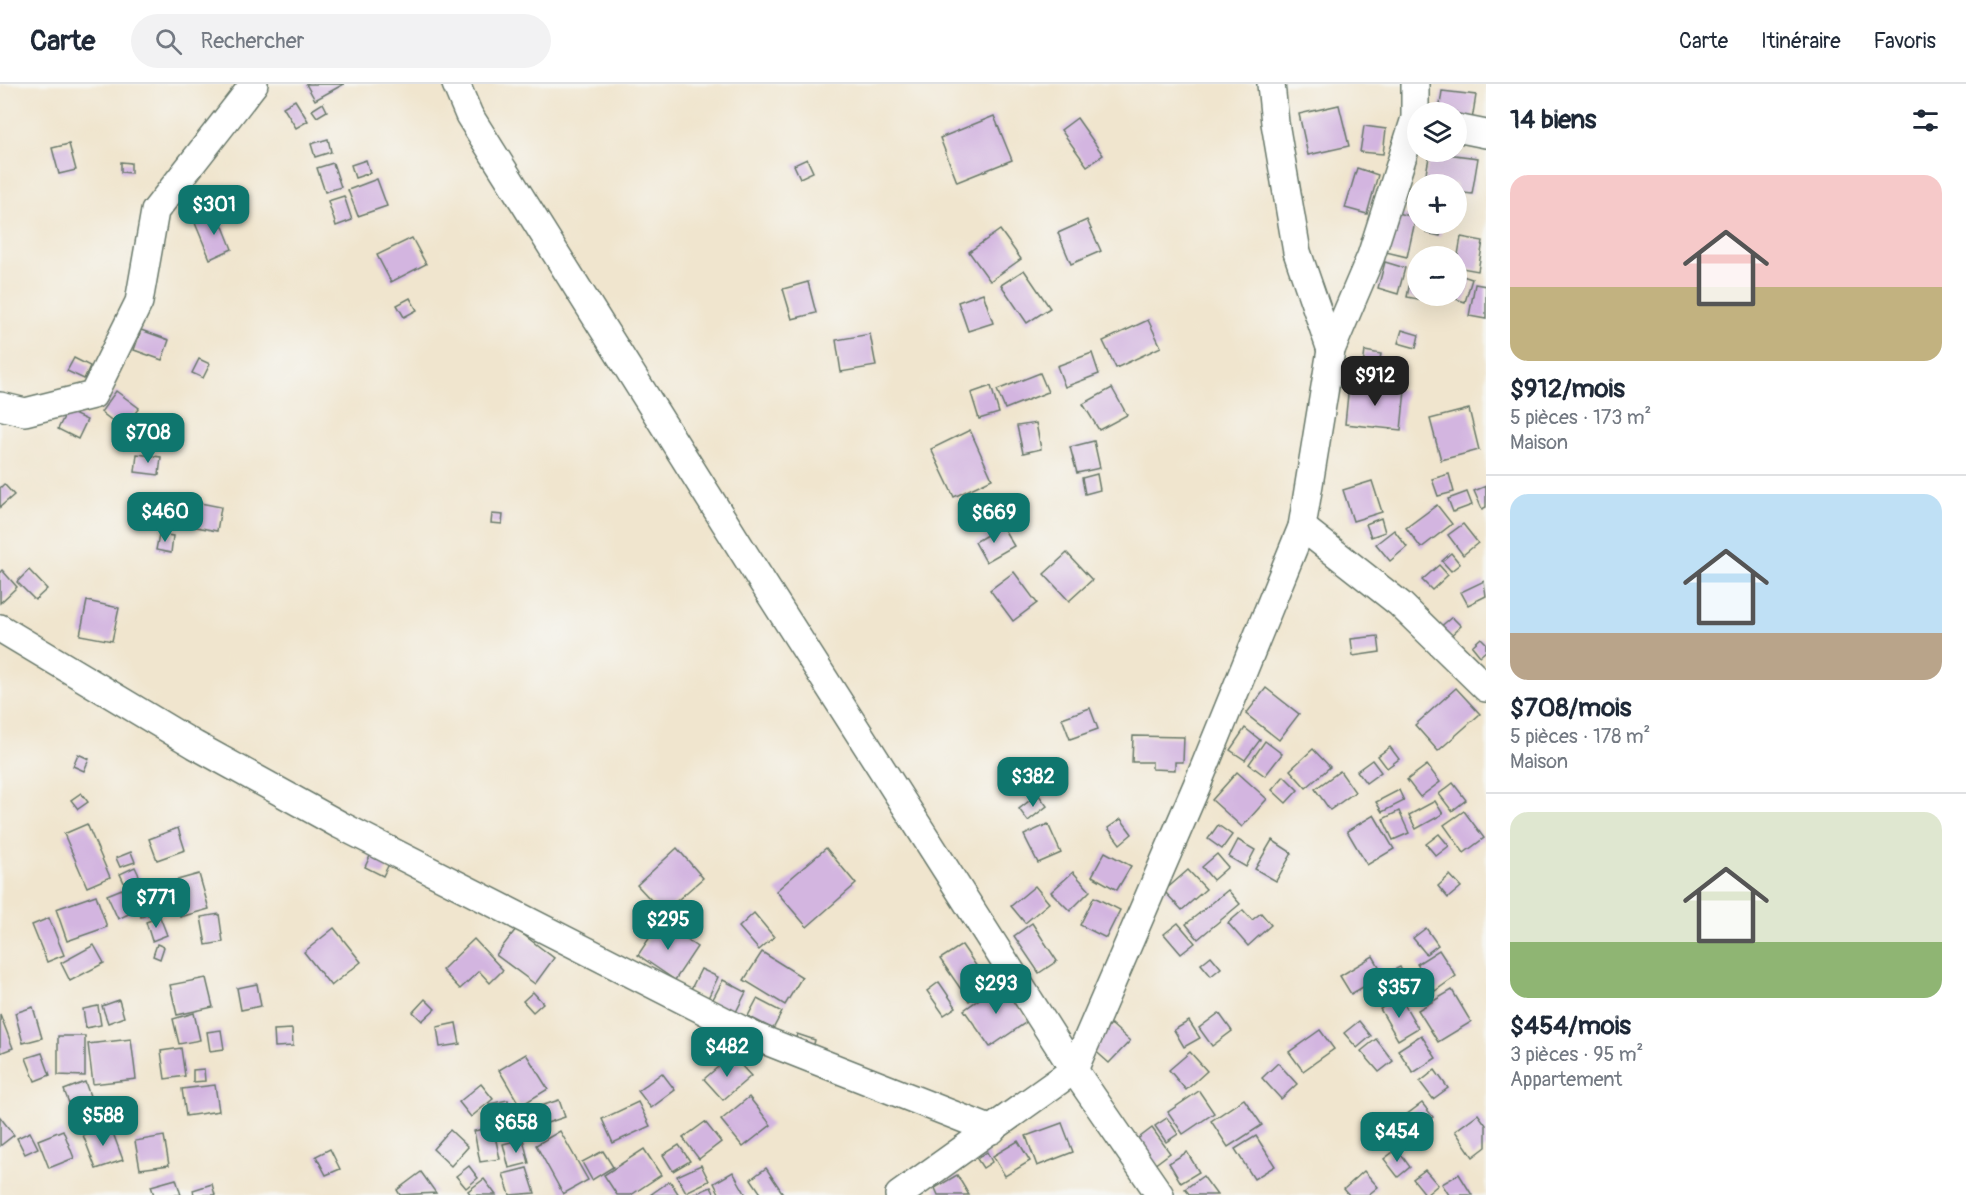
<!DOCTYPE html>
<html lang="fr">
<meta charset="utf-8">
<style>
:root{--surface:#fff;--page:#f2f2f3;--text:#1f2937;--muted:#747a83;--line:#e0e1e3;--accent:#0f766e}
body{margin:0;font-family:Pangolin,sans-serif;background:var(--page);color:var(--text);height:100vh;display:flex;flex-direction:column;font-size:22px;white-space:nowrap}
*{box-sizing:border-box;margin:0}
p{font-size:20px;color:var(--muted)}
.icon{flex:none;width:33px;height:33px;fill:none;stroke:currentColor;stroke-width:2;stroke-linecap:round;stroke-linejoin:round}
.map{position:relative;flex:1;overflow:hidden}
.sheet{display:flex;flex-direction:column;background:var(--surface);width:480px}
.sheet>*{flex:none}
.tools{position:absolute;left:1407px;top:18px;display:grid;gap:12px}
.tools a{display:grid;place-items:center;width:60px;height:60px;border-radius:50%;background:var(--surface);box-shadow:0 6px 24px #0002;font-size:30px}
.price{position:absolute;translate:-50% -51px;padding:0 14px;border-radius:12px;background:var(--accent);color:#fff;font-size:20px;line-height:39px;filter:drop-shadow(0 2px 3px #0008)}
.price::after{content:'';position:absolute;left:50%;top:36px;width:18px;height:14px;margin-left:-9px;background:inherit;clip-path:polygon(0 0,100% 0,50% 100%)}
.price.on{background:#222;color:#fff}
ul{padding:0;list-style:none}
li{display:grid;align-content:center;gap:12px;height:318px;padding:0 24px}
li+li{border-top:2px solid var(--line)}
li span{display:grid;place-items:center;height:186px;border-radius:18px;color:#555}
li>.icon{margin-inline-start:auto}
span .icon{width:108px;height:108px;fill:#fffc;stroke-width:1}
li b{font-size:26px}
h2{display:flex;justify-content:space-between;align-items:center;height:72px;padding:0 24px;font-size:26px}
header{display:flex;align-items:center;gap:36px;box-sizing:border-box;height:84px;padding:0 30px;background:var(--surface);border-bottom:2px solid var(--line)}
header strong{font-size:28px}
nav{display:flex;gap:33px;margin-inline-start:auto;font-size:21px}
.search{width:420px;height:54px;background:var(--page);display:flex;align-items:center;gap:15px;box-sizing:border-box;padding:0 21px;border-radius:33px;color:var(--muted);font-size:22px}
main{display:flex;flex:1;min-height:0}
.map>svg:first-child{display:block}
.building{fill:#d3b5e0}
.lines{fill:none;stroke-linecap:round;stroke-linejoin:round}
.minor-casing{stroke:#68786a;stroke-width:30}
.minor{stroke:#fff;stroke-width:27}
</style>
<header>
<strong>Carte</strong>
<div class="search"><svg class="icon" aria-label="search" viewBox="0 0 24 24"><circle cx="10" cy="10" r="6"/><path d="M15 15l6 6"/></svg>Rechercher</div>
<nav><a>Carte</a><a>Itinéraire</a><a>Favoris</a></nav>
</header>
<main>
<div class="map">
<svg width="1486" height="1111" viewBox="0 0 1486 1111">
<rect width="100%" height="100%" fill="#f6f6f2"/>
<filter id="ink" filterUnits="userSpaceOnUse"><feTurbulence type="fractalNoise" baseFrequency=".0167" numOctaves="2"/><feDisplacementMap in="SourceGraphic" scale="12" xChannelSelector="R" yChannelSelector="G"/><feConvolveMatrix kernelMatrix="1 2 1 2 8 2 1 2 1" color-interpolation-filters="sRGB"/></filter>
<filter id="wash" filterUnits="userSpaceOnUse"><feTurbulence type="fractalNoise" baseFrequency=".008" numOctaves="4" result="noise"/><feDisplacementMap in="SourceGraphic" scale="24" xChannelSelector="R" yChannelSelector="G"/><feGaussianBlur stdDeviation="1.35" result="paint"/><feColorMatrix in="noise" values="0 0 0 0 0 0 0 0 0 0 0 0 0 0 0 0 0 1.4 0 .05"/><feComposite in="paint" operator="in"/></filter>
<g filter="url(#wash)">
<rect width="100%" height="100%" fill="#f0e5ce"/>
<g id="blocks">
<g class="building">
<path d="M306,0H344L315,16Z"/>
<path d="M1442,7L1476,11L1472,36L1456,34V28H1439Z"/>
<path d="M295,16L308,37L296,44L283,23Z"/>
<path d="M323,19L327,27L317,33L312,26Z"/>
<path d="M1339,21L1349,62L1308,71L1299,30Z"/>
<path d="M994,32L1012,76L957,98L940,54Z"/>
<path d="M1077,34L1103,71L1087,82L1061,46Z"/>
<path d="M1364,42L1386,45L1383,70L1360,68Z"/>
<path d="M328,55L331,68L315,73L311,60Z"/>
<path d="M69,60L76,86L59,90L52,64Z"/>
<path d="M1430,68L1478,74L1472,110L1456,108V100H1424Z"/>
<path d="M807,75L813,88L800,94L794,81Z"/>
<path d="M366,76L370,89L355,94L351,81Z"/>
<path d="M121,78L131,79V89L121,88Z"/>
<path d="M333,79L341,103L325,108L317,84Z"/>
<path d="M1357,84L1378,91L1367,130L1345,124Z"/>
<path d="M377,95L387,122L358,132L348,106Z"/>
<path d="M344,112L352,136L336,142L328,117Z"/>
<path d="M1396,129L1416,133L1407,173L1386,168Z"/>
<path d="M218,130L232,165L210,175L195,139Z"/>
<path d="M1087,136L1101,167L1071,180L1058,149Z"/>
<path d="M1429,140H1443L1440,152L1426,149Z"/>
<path d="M1000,146L1021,175L990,197L969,168Z"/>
<path d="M1461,153L1483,157L1478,187L1456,183Z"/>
<path d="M412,154L426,180L391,198L377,171Z"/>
<path d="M1385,178L1405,184L1398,210L1378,204Z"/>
<path d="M1024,186L1050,224L1027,239L1001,201Z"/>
<path d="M1456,190L1472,195L1465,218L1447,212H1456Z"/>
<path d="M808,198L816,229L792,235L783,205Z"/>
<path d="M1410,198L1418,199V212H1424L1423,216L1407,213Z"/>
<path d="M1475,200L1486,202V235L1469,232Z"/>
<path d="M983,209L993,239L968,247L958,218Z"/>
<path d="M410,214L417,226L404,233L397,221Z"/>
<path d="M1148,236L1161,263L1116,284L1103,257Z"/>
<path d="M141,246L169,256L162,276L134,266Z"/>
<path d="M1402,246L1419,251L1416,264L1398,259Z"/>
<path d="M870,250L876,282L841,288L836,256Z"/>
<path d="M1365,267L1381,270L1378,285L1363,282Z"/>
<path d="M1092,269L1099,290L1065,303L1057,282Z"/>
<path d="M74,274L90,282L84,295L67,287Z"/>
<path d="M199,275L210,280L203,294L192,289Z"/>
<path d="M1040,289L1048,308L1005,325L997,306Z"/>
<path d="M1349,300L1405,306L1401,346L1345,340Z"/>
<path d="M991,302L999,329L979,335L971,309Z"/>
<path d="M1112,304L1127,331L1099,346L1083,320Z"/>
<path d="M116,307L139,324L123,345L101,328Z"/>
<path d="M1469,325L1479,366L1441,376L1430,335Z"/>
<path d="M67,327L87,336L78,355L58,345Z"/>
<path d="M1036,339L1041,365L1023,369L1017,342Z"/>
<path d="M970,346L992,395L954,413L931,365Z"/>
<path d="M1094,357L1100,384L1077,389L1070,363Z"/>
<path d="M137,370L161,373L159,391L135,388Z"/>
<path d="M1097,390L1100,406L1085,410L1082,394Z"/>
<path d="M1449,390L1454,408L1438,412L1432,395Z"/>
<path d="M1372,397L1382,428L1353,437L1343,406Z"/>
<path d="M4,400L14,411L0,423V404Z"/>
<path d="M1486,402V423L1482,425L1474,407Z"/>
<path d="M1467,408L1472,421L1453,428L1448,415Z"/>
<path d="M137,411L171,415L170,433L135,429Z"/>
<path d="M185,416L221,423L217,447L181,440Z"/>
<path d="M1437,421L1452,440L1421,464L1406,444Z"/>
<path d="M492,430L503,431L502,440L491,439Z"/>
<path d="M1381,434L1385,448L1371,453L1366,440Z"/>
<path d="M1463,440L1478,459L1463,471L1448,451Z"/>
<path d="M1002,442L1014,462L986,478L975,458Z"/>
<path d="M1394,446L1407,463L1390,477L1376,460Z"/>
<path d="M159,450L173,452L171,469L156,466Z"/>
<path d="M1067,469L1092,496L1069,517L1044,490Z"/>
<path d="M1451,469L1460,480L1451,487L1442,477Z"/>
<path d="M1439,481L1448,491L1432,506L1422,496Z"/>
<path d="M2,486L17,503L0,519V488Z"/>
<path d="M29,486L47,505L35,516L17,498Z"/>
<path d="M1014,488L1037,519L1013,537L990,506Z"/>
<path d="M1484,497L1486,512L1468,521L1461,508Z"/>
<path d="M87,517L119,524L112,557L80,551Z"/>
<path d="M1452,533L1461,542L1448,554L1439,544Z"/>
<path d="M1378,552L1380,568L1353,572L1351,555Z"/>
<path d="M1481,554L1486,559V567L1480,572L1472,562Z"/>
<path d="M1266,604L1299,630L1279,656L1246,630Z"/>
<path d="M1456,604L1480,630L1438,667L1415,641Z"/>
<path d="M1090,624L1098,645L1070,655L1062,634Z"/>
<path d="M1245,644L1260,656L1245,676L1230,666Z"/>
<path d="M1133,652L1184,653L1183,678H1175V686L1152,685V678H1132Z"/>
<path d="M1265,657L1282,670L1265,692L1249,680Z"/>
<path d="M1390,663L1399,675L1387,684L1378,672Z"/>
<path d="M1313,665L1330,683L1306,704L1290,686Z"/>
<path d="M78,670L89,675L84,687L73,682Z"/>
<path d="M1372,676L1381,688L1366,699L1357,687Z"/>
<path d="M1427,681L1440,698L1420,713L1407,696Z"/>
<path d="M1340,687L1355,708L1330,726L1315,705Z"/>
<path d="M1237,688L1267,715L1242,743L1212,716Z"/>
<path d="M1284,692L1298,706L1286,719L1272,706Z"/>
<path d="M1453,699L1466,716L1452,727L1439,710Z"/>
<path d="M1399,706L1404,717L1382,728L1376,718Z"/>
<path d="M81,709L88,718L78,725L71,716Z"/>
<path d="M1038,710L1047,722L1028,737L1019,725Z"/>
<path d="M1435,717L1443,730L1416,745L1409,731Z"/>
<path d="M1399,727L1409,749L1393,756L1383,735Z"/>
<path d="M1464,727L1484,754L1464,769L1444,741Z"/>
<path d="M1374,731L1394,765L1367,781L1347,747Z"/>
<path d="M1121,735L1132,750L1120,760L1108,744Z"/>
<path d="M87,740L110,793L87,803L64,750Z"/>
<path d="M1048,740L1061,769L1038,779L1024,751Z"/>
<path d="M1218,741L1232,751L1222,765L1208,755Z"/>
<path d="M178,744L185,766L157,776L149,755Z"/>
<path d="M1439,750L1449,762L1436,772L1426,760Z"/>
<path d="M1238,756L1255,766L1246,783L1229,773Z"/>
<path d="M1272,756L1292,769L1276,797L1255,785Z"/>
<path d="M677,764L703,794L663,829L637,801Z"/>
<path d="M826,764L856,800L807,843L776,807Z"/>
<path d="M131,768L135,778L120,783L116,774Z"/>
<path d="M1105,768L1131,782L1117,806L1092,792Z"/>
<path d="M371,770L390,778L383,792L365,783Z"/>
<path d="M1217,770L1228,783L1213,796L1202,783Z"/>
<path d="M135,783L146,806L131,813L120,790Z"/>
<path d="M1188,786L1206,805L1182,826L1164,807Z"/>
<path d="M1073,788L1090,807L1070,827L1051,808Z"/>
<path d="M199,790L209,825L180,833L170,798Z"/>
<path d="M1450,791L1461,803L1448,814L1438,802Z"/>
<path d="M1035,802L1049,819L1025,839L1011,822Z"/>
<path d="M122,805L133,828L118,835L107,811Z"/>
<path d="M1228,806L1240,820L1198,855L1186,840Z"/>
<path d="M157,809L162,826L141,833L135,815Z"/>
<path d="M96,811L107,843L67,857L56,825Z"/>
<path d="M1094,813L1120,826L1106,854L1080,841Z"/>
<path d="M1243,826L1252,836L1261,829L1271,841L1248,862L1228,839Z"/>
<path d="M754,829L774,853L759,866L739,843Z"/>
<path d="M219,830L223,858L206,861L201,833Z"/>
<path d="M160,833L167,851L152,857L146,838Z"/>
<path d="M49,834L64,871L47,878L32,841Z"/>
<path d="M660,838L697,863L675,896L638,871Z"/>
<path d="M1032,839L1057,877L1039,889L1014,852Z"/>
<path d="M1178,839L1195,859L1181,870L1164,850Z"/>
<path d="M334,844L361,878L331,902L304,868Z"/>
<path d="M1426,844L1438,861L1426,870L1413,854Z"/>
<path d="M516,845L554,874L535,900L496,871Z"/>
<path d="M474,855L503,886L490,899L479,887L460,905L442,886Z"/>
<path d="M157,860L164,863L160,875L153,872Z"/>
<path d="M94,861L104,879L70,897L61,879Z"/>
<path d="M962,861L990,902L969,917L940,875Z"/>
<path d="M1439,866L1456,892L1435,907L1417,880Z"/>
<path d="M762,868L802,893L785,921L744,896Z"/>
<path d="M1211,872L1221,884L1211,892L1201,880Z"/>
<path d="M1373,872L1384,891L1351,910L1340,892Z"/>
<path d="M1400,883L1409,901L1393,908L1385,890Z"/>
<path d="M701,885L718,893L708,914L691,905Z"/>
<path d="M206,894L213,923L177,931L170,901Z"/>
<path d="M723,896L746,908L735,930L711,919Z"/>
<path d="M939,898L956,923L944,931L927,907Z"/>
<path d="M1002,899L1028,937L990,963L964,926Z"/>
<path d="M257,900L261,922L241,926L237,904Z"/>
<path d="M1452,906L1471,938L1438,958L1418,926Z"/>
<path d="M533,908L543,919L533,928L523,917Z"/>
<path d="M1400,913L1418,944L1398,956L1380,925Z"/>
<path d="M425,915L435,925L422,937L413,928Z"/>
<path d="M757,915L782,928L773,945L748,932Z"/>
<path d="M119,916L124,933L108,939L102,922Z"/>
<path d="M98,922L101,941L86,944L83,925Z"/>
<path d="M33,923L42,954L23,959L15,929Z"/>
<path d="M194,929L200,956L179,960L173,935Z"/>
<path d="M1219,929L1232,947L1212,962L1199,944Z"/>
<path d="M0,930L13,964L0,969Z"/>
<path d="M1189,937L1200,954L1184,963L1174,946Z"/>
<path d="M1359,937L1371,952L1357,964L1344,949Z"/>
<path d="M456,939L460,960L440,963L437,943Z"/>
<path d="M1111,940L1130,957L1109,979L1091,963Z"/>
<path d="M292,945L293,962L275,963L274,946Z"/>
<path d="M221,946L224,965L210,967L207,948Z"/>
<path d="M1320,946L1334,965L1303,987L1289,968Z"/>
<path d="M797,950L815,956L812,968L794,963Z"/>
<path d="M1421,951L1436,974L1413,989L1398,966Z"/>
<path d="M58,952H85V992L58,991Z"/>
<path d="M131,955L136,995L93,1000L88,960Z"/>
<path d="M1376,955L1393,977L1379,988L1361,967Z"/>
<path d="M181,964L185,992L165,995L161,967Z"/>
<path d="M1190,968L1207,987L1186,1006L1169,986Z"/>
<path d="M42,969L50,991L35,997L26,974Z"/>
<path d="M526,970L548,1005L520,1022L499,986Z"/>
<path d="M732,971L751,992L723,1016L704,995Z"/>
<path d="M1278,979L1297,1000L1281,1015L1262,994Z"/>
<path d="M204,985L205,997L193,998V986Z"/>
<path d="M1435,986L1448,1004L1433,1015L1420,998Z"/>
<path d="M662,989L675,1006L651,1024L638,1007Z"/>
<path d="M85,998L99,1037L79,1045L64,1006Z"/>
<path d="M481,1000L493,1015L471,1033L459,1018Z"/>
<path d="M215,1001L219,1027L186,1032L182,1005Z"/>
<path d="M1199,1007L1214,1029L1183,1050L1168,1028Z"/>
<path d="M749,1013L771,1041L743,1063L721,1036Z"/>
<path d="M1244,1015L1262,1041L1228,1063L1211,1037Z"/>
<path d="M508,1016L512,1032L493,1036L489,1020Z"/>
<path d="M559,1016L565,1033L538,1042L532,1025Z"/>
<path d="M638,1018L650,1042L613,1059L602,1035Z"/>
<path d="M1422,1019L1433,1033L1413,1048L1402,1034Z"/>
<path d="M1478,1030L1486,1041V1063L1473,1073L1455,1047Z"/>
<path d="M0,1033L14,1051L0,1062Z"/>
<path d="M520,1034L524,1051L504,1055L500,1039Z"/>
<path d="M1167,1034L1178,1050L1166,1058L1155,1042Z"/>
<path d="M705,1038L721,1058L699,1075L683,1054Z"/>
<path d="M1062,1039L1073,1068L1037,1082L1026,1052Z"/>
<path d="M110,1041L123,1076L96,1085L83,1051Z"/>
<path d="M493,1043L500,1075L480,1078L474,1047Z"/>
<path d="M1152,1044L1170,1069L1154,1081L1135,1057Z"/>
<path d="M63,1046L74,1074L49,1084L38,1056Z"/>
<path d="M450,1046L468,1063L451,1082L433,1065Z"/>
<path d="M560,1047L588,1096L563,1110L536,1061Z"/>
<path d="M30,1048L38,1064L25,1070L17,1054Z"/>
<path d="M164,1052L169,1081L140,1085L135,1057Z"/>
<path d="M1256,1052L1275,1082L1254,1095L1235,1065Z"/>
<path d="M523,1055L529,1079L509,1084L503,1060Z"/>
<path d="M1018,1057L1030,1077L1005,1092L993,1072Z"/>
<path d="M679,1061L690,1077L673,1087L663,1071Z"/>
<path d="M330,1065L340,1085L326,1091L316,1072Z"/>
<path d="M644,1065L661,1091L631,1111H617L604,1091Z"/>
<path d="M1397,1065L1410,1083L1398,1093L1384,1075Z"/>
<path d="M603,1067L613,1083L592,1096L582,1078Z"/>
<path d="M987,1068L992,1078L983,1084L977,1075Z"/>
<path d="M1187,1068L1199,1088L1181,1099L1169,1079Z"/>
<path d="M701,1081L709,1097L686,1108L677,1092Z"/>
<path d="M469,1082L478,1094L466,1104L456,1092Z"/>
<path d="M527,1084L535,1109L510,1111L503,1090Z"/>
<path d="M766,1084L784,1111H762L751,1095Z"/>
<path d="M1425,1086L1438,1101L1426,1111L1413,1095Z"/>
<path d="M1364,1087L1378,1103L1368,1111H1349L1344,1105Z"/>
<path d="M421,1088L436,1109L400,1111L397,1106Z"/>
<path d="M733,1088L746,1111H720L714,1099Z"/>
<path d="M1459,1090L1472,1111H1449L1442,1100Z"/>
<path d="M957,1091L969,1111H938L935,1104Z"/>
<path d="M1203,1092L1217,1111H1190L1185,1105Z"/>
<path d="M176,1095L181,1111H154L151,1102Z"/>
<path d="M484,1095L496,1111H471L468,1107Z"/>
<path d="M670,1097L679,1111H650Z"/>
<path d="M212,1100L215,1111H194L193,1106Z"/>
<path d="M711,1103L715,1111H692Z"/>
</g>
</g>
</g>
<g filter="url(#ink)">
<use href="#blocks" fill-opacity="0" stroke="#68786a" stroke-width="1.5"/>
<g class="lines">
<g class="minor-casing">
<g id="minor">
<path d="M456,0L469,31L749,477L1074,986L1160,1111"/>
<path d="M1271,0L1275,39L1297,168L1331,266"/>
<path d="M1456,44L1486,50"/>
<path d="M0,322L25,328L93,311L139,218L155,127L254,0"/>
<path d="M1302,443L1400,520L1486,604"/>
<path d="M0,544L195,661L340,741L756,953L992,1046"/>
<path d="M899,1111L1074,986L1197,701L1302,443L1331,266L1371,172L1415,34V0"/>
</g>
</g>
<use href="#minor" class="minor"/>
</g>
</g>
</svg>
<div class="tools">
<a><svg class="icon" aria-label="layers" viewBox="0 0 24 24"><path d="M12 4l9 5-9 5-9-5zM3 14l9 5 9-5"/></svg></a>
<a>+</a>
<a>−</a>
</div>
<b class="price" style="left:214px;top:152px">$301</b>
<b class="price on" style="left:1375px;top:323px">$912</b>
<b class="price" style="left:148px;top:380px">$708</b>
<b class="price" style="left:165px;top:459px">$460</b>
<b class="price" style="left:994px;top:460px">$669</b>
<b class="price" style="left:1033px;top:724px">$382</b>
<b class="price" style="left:156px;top:845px">$771</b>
<b class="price" style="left:668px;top:867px">$295</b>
<b class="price" style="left:996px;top:931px">$293</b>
<b class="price" style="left:1399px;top:935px">$357</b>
<b class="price" style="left:727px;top:994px">$482</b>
<b class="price" style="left:103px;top:1063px">$588</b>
<b class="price" style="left:516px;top:1070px">$658</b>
<b class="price" style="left:1397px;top:1079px">$454</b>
</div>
<section class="sheet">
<h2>14 biens<svg class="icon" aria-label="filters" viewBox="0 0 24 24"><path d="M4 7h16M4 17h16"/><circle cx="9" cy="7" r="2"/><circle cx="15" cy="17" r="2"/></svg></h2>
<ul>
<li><span style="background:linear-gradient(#f6c9c9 60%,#c2b280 0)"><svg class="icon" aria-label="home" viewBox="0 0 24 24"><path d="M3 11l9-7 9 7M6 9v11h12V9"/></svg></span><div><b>$912/mois</b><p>5 pièces · 173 m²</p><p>Maison</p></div></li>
<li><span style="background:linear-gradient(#bfe0f5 75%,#b9a48a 0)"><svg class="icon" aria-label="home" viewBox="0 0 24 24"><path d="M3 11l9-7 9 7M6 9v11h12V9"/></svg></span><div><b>$708/mois</b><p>5 pièces · 178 m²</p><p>Maison</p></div></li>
<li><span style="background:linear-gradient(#dfe7d0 70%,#8fb573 0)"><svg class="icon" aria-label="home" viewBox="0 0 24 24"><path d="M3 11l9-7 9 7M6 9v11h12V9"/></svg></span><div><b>$454/mois</b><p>3 pièces · 95 m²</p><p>Appartement</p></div></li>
</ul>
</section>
</main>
